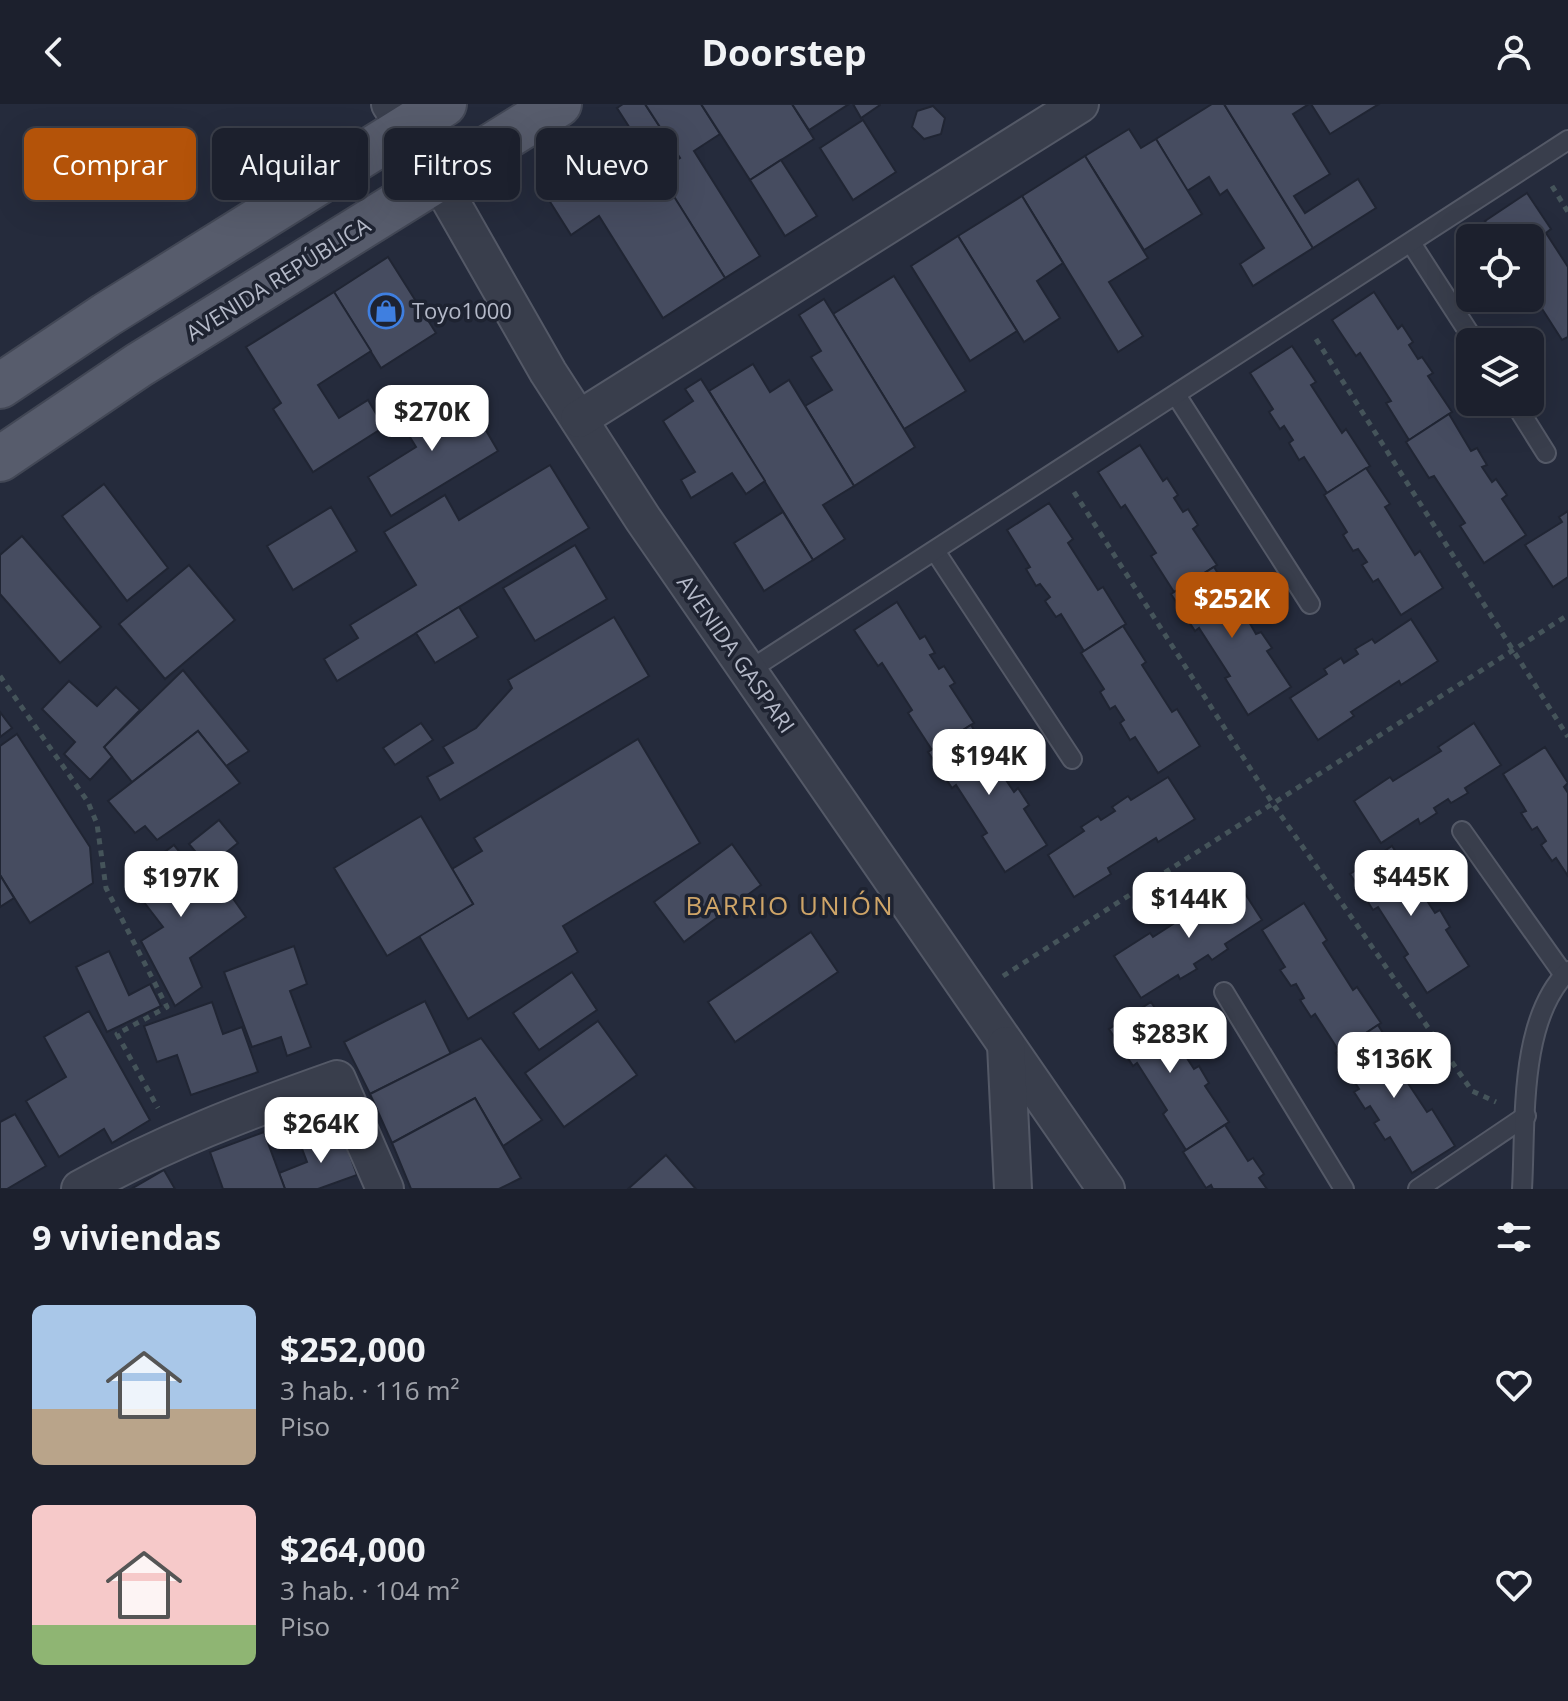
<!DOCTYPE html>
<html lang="es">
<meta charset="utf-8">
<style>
:root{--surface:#1c202d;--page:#252835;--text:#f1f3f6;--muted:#a0a3aa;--line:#3a3e49;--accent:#b45309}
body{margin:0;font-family:"Open Sans",sans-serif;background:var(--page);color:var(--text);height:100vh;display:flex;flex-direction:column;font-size:30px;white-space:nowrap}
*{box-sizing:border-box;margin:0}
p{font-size:26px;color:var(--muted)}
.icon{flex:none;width:44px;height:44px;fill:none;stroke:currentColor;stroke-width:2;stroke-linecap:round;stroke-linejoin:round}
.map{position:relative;height:1085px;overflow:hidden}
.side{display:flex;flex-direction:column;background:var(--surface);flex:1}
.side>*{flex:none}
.hud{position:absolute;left:24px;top:24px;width:800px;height:72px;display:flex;gap:16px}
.controls{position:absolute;left:1456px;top:120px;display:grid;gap:16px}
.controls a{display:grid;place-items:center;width:88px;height:88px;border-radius:12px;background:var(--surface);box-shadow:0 8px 32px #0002,0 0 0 2px var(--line);font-size:40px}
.price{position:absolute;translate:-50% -68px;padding:0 18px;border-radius:16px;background:#fff;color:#222;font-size:26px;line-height:52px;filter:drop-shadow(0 2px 4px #0008)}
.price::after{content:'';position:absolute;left:50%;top:48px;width:24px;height:18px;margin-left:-12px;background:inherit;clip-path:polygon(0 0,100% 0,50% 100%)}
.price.active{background:var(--accent);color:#fff}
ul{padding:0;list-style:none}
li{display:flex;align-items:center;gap:24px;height:200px;padding:0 32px}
li span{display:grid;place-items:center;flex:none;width:224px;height:160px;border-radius:12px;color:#555}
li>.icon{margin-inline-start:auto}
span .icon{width:96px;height:96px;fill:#fffc;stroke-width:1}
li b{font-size:34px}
h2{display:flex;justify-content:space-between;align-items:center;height:96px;padding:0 32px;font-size:34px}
.pill{padding:0 28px;border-radius:12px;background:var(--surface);box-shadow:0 8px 32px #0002,0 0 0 2px var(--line);font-size:28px;line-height:72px}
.pill.active{background:var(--accent);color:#fff}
header{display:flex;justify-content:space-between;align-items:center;height:104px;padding:0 32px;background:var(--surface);font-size:36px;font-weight:700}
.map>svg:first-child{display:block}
.building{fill:#464c60;stroke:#202533;stroke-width:2}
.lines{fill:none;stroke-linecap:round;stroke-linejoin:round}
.lane-casing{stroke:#545967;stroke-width:22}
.street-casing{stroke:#545967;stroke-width:40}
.primary-casing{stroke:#424755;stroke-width:48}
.path{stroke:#45545a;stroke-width:5;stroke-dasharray:6 6;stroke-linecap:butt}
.lane{stroke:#393e4c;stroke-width:18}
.street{stroke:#393e4c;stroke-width:36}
.primary{stroke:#575c6c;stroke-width:44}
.labels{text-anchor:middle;stroke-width:7;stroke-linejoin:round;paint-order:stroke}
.street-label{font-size:22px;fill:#b4b9c8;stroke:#1e2331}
.poi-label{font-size:22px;fill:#b4b9c8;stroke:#1e2331;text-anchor:start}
.quarter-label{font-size:26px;letter-spacing:2px;fill:#cfa568;stroke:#1e2331}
</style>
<header><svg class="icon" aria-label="back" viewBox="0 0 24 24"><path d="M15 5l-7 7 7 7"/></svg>Doorstep<svg class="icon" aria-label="person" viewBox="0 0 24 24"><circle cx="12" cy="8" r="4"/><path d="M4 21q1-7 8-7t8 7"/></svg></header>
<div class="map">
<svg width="1568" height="1085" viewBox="0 0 1568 1085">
<rect width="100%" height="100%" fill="#252b3c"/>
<g class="building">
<path d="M623,0H645L680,54L658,68L617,4Z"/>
<path d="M645,0H701L720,30L694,47L760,152L725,174L658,68L680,54Z"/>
<path d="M701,0H792L814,35L750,76Z"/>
<path d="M792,0H849L809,26Z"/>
<path d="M853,0H880V1L861,14Z"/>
<path d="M1212,0H1224L1313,144L1253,182L1240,160L1264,144L1227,86L1220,91L1209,73L1187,87L1156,35Z"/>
<path d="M1224,0H1309L1293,10L1330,70L1294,92L1305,109L1358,75L1376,104L1313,144Z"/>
<path d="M1311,0H1379L1330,30Z"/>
<path d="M933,2L945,14L941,30L924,35L912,23L917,7Z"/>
<path d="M863,16L896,68L853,96L820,44Z"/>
<path d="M1129,25L1141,44L1156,35L1202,110L1144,146L1085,52Z"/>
<path d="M638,35L725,174L663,214L599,112L571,131L547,93Z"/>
<path d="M1085,52L1148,154L1109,178L1143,232L1118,248L1022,92Z"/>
<path d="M781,56L817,112L785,132L750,76Z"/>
<path d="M1527,89L1551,125L1546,129L1568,163V233L1562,236L1539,200L1534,203L1528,194H1530V134H1496L1485,117Z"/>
<path d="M1022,92L1063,159L1037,177L1060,214L1024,238L958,132Z"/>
<path d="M958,132L1017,227L970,257L911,162Z"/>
<path d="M388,153L436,229L381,264L334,188Z"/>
<path d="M894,172L966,287L904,325L833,210Z"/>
<path d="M334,188L371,247L318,281L339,314L368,296L384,323L313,368L273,305L281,299L246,243Z"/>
<path d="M1374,188L1398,225L1402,221L1413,238L1409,241L1418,255L1422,253L1433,269L1428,272L1452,308L1409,336L1386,299L1391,297L1360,249L1356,252L1332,216Z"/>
<path d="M824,195L915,343L854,382L805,302L832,286L811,253L821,247L799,211Z"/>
<path d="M1292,242L1316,278L1311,281L1342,329L1346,325L1370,362L1327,389L1304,353L1299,356L1289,339L1293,336L1284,322L1280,325L1269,308L1273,305L1250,269Z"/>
<path d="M753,260L770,288L789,276L854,382L823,401L845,435L813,456L709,287Z"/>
<path d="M701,275L765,377L746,390L732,369L691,394L681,376L695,368L663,317L693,297L685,285Z"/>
<path d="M427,290L442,316L470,299L498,347L391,412L368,373L416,343L395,309Z"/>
<path d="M1449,310L1471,347L1477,344L1487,361L1482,363L1492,378L1496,375L1507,391L1502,395L1526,431L1484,459L1460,422L1465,419L1434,372L1429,374L1406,338Z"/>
<path d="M1140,341L1163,377L1167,374L1178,391L1174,394L1183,408L1188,405L1198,421L1193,425L1217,461L1174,488L1151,452L1156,449L1125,401L1121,404L1098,368Z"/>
<path d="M550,361L589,424L337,577L324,555L358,534L350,521L416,481L384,428L445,391L459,416Z"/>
<path d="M1366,364L1390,400L1385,403L1415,451L1420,447L1443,484L1401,511L1378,475L1373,478L1362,461L1367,458L1358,445L1353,447L1343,431L1347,428L1324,391Z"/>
<path d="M104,380L168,464L127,497L62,412Z"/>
<path d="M1049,399L1073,435L1068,439L1098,486L1103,483L1126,520L1084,547L1061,510L1056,513L1045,497L1050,493L1040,480L1036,482L1026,465L1030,463L1007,426Z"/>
<path d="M331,403L357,447L293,486L267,442Z"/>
<path d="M1568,407V473L1553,483L1525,441L1562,418L1559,413Z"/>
<path d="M783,408L813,456L764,487L734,439Z"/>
<path d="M22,432L101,523L60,559L0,490V451Z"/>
<path d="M575,441L607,495L535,537L503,484Z"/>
<path d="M189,461L235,516L165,575L119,520Z"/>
<path d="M1214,463L1237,500L1242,496L1252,513L1248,516L1256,530L1261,528L1272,544L1267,547L1291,583L1248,611L1225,574L1230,572L1199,524L1195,527L1171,490Z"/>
<path d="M897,498L920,535L925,532L935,549L930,551L939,565L944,562L955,579L950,582L974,619L932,646L908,609L912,606L882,559L878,562L854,526Z"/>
<path d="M459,503L478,533L435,559L416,529Z"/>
<path d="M614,513L649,572L440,696L427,673L453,659L443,643L476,624L512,584L508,576Z"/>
<path d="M1411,515L1438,557L1401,581L1399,577L1351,608L1354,612L1318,636L1290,594L1327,570L1324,565L1341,554L1344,559L1358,550L1355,545L1372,535L1375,539Z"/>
<path d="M1123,522L1146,558L1142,561L1172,608L1177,605L1200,642L1158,669L1135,633L1130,636L1120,619L1124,616L1115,602L1110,605L1100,588L1104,585L1081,549Z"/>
<path d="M183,566L249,647L226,662L198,627L132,678L104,643Z"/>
<path d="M69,577L97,602L116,583L140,606L104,643L112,653L90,676L64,650L75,638L42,605Z"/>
<path d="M0,608L12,624L0,633Z"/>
<path d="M421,619L433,636L395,661L383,644Z"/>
<path d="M1474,619L1501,661L1465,684L1468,689L1451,699L1448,695L1434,704L1437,709L1420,720L1418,715L1381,739L1354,697L1390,673L1393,677L1441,647L1438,643Z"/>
<path d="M971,621L993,657L998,654L1009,671L1004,673L1014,688L1018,684L1029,701L1024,705L1047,741L1005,768L982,732L987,729L956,681L952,684L928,648Z"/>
<path d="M198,627L240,679L157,736L145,722L135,729L108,697Z"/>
<path d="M17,630L90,743L93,779L30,819L0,771V642Z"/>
<path d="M638,635L700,739L563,822L578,848L468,915L419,832L473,800L452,765L482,747L474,734Z"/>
<path d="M1545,643L1568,679L1564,683L1568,689V772L1556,754L1552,757L1541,741L1546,737L1537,723L1532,726L1521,709L1526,707L1503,670Z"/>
<path d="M1168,673L1195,715L1158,738L1156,734L1108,764L1111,770L1074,793L1048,751L1084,727L1081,723L1098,712L1101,716L1115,707L1112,703L1128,692L1131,696Z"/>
<path d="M421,712L473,800L387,852L334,764Z"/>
<path d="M219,716L238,739L208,763L189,740Z"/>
<path d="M732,740L761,781L684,838L654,798Z"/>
<path d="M174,741L216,793L227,786L246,813L190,854L202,883L175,902L141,837L163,823L127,776Z"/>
<path d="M1392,742L1416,778L1420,775L1431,792L1426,795L1435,809L1440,806L1450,823L1446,826L1469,862L1427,889L1404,853L1408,850L1378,803L1373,806L1350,770Z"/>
<path d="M0,771L14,794L0,803Z"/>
<path d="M1235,774L1262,816L1225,840L1228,845L1212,856L1208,851L1194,860L1197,865L1180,875L1178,871L1141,894L1114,852L1150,829L1153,833L1201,802L1198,798Z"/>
<path d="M1304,799L1327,836L1323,839L1353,886L1357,883L1381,919L1339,947L1315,910L1311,913L1300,896L1304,894L1296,880L1291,882L1280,866L1285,863L1262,826Z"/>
<path d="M811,828L838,868L735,938L708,898Z"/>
<path d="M294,842L307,880L290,887L311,943L287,952L281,933L252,943L224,868Z"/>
<path d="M109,847L129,891L150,880L161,902L107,928L76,863Z"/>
<path d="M572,868L597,906L539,946L513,909Z"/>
<path d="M425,897L451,950L370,990L344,938Z"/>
<path d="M212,898L223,930L242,923L258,968L191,991L177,951L157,958L144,922Z"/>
<path d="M1151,898L1175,935L1179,931L1190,948L1185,951L1194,965L1199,962L1209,979L1205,982L1229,1018L1186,1046L1163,1010L1167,1006L1137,959L1133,962L1109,925Z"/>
<path d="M89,907L150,1016L112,1039L104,1025L59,1053L26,997L66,973L44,933Z"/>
<path d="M598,917L637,971L564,1023L525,969Z"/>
<path d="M1378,921L1401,958L1396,961L1427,1008L1432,1005L1455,1042L1412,1069L1390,1033L1385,1036L1374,1019L1379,1016L1370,1002L1365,1005L1354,988L1359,985L1336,949Z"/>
<path d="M481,934L542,1016L503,1042L475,994L392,1039L370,990Z"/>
<path d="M475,994L521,1074L499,1085H411L392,1039Z"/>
<path d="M15,1010L46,1062L7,1085H0V1018Z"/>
<path d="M1225,1021L1248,1057L1253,1054L1264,1070L1259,1074L1267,1085H1213L1211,1081L1206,1084L1183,1048Z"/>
<path d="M341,1027L357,1071L318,1085H285L279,1069L307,1058L301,1042Z"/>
<path d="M264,1028L285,1085H223L210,1048Z"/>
<path d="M666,1051L696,1085H628Z"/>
<path d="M164,1066L175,1085H131Z"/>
</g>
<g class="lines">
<g class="lane-casing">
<g id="lane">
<path d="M1411,139L1475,238"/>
<path d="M1176,291L1310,500"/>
<path d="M1514,298L1546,349"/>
<path d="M935,447L1072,655"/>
<path d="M748,567L1568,36"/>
<path d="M1462,727L1564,871"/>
<path d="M1224,888L1344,1085"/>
<path d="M1418,1085L1526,1012"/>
<path d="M1522,1085C1526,1019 1518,917 1568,867"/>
</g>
</g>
<g class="street-casing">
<g id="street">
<path d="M390,0L438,75L548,268L643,415L1106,1085"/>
<path d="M579,315L1080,0"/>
<path d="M1006,941L1013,1085"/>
<path d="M80,1085C162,1039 249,1006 337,975L385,1085"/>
</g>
</g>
<g class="primary-casing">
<g id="primary">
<path d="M0,282L106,211L444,0"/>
<path d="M0,355L139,261L559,0"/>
</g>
</g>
<g class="path">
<path d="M1552,82L1568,108"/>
<path d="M1316,235L1568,633"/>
<path d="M1074,388L1273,700L1472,987L1496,998"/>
<path d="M0,572L88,698L97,720L106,784L167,903L117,930L158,1004"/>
<path d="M1003,872L1568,511"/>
</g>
<use href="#lane" class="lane"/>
<use href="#street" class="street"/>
<use href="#primary" class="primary"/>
</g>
<defs>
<g id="shop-ring" transform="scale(1.8)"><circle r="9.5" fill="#1e2331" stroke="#3f7fe0" stroke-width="1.5"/><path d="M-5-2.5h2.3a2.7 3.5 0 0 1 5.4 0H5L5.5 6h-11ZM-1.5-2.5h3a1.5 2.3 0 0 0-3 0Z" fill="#3f7fe0"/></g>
</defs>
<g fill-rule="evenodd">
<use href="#shop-ring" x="386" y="207"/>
</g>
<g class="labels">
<g class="street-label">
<text transform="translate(278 175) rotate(-32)" y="8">AVENIDA REPÚBLICA</text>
<text transform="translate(736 550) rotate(55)" y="8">AVENIDA GASPARI</text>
</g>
<g class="poi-label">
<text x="412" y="215">Toyo1000</text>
</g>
<g class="quarter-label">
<text x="790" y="811">BARRIO UNIÓN</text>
</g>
</g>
</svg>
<div class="controls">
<a><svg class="icon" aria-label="locate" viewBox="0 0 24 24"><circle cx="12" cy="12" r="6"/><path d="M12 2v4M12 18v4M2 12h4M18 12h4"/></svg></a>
<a><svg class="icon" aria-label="layers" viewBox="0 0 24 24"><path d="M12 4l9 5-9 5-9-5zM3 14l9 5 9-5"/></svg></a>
</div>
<b class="price" style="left:432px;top:349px">$270K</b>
<b class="price active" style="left:1232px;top:536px">$252K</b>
<b class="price" style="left:989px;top:693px">$194K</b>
<b class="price" style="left:1411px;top:814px">$445K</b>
<b class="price" style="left:181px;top:815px">$197K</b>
<b class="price" style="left:1189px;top:836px">$144K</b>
<b class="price" style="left:1170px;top:971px">$283K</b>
<b class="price" style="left:1394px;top:996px">$136K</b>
<b class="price" style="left:321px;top:1061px">$264K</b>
<div class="hud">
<a class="pill active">Comprar</a>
<a class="pill">Alquilar</a>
<a class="pill">Filtros</a>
<a class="pill">Nuevo</a>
</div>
</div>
<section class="side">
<h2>9 viviendas<svg class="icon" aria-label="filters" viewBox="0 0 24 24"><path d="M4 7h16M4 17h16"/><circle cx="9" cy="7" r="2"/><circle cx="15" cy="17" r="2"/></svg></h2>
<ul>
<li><span style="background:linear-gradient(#a9c7e8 65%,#b9a48a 0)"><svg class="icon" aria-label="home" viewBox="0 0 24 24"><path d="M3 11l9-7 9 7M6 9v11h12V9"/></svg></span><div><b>$252,000</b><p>3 hab. · 116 m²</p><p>Piso</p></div><svg class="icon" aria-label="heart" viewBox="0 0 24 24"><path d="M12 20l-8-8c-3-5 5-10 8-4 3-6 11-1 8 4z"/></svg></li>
<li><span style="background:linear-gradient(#f6c9c9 75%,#8fb573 0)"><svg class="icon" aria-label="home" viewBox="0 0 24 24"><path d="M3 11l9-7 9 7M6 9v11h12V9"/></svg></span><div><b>$264,000</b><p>3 hab. · 104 m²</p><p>Piso</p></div><svg class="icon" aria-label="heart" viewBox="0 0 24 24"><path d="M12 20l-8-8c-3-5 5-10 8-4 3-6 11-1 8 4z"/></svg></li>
</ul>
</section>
